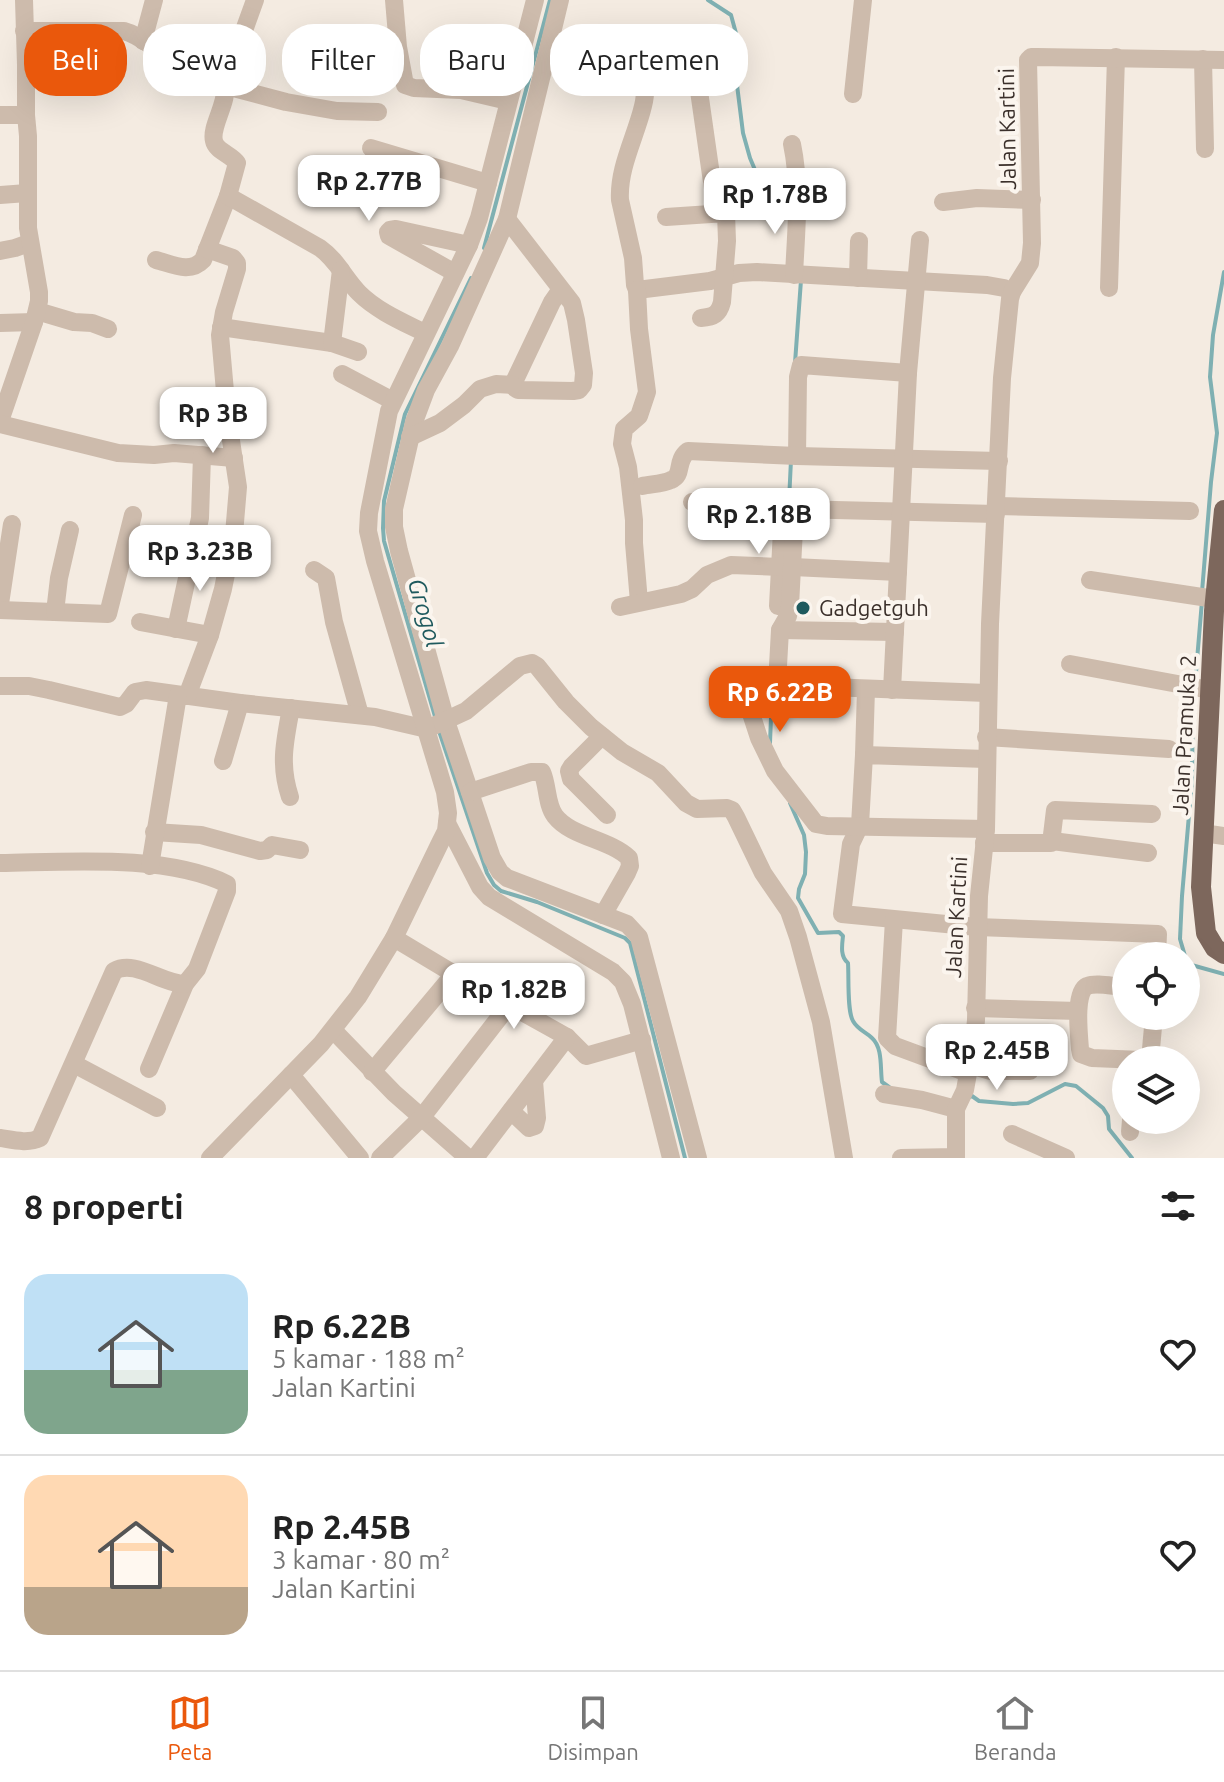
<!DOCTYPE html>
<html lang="id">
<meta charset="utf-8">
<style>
:root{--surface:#fff;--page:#f6f6f6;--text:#222;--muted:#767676;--line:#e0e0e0;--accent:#ea580c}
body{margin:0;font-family:Ubuntu,sans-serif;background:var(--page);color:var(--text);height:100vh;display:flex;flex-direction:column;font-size:30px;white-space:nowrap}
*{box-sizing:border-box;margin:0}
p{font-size:26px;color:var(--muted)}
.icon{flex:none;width:44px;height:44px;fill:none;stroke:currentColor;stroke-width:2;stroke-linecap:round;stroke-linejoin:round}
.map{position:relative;height:1158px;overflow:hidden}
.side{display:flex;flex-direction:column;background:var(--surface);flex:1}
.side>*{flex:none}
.banner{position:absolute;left:24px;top:24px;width:800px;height:72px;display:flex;gap:16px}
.controls{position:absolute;left:1112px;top:942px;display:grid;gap:16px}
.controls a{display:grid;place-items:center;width:88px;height:88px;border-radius:50%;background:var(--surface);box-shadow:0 8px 32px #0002;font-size:40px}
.price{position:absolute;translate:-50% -68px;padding:0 18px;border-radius:16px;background:#fff;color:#222;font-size:26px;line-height:52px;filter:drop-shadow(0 2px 4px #0008)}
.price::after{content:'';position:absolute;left:50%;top:48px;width:24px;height:18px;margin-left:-12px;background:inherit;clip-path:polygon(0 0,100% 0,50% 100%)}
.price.current{background:var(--accent);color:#fff}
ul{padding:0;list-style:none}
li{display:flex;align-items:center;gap:24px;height:200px;padding:0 24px}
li+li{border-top:2px solid var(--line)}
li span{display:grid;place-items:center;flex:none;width:224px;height:160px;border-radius:24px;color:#555}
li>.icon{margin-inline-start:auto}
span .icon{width:96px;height:96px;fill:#fffc;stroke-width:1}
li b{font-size:34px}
h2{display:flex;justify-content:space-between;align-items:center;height:96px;padding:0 24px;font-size:34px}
.tag{padding:0 28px;border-radius:32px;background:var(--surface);box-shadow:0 8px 32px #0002;font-size:28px;line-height:72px}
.tag.current{background:var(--accent);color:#fff}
.tab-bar{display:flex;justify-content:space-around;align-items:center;height:112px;border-top:2px solid var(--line);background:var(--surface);font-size:22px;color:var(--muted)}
.tab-bar a{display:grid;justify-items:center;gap:4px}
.tab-bar .current{color:var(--accent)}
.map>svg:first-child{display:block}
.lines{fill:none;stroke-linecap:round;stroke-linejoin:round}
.stream{stroke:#7fb0b2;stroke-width:4}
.minor{stroke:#cdbbac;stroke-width:18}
.major{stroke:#7d675c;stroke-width:20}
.poi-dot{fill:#1f5a5e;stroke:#fbf5ee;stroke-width:3}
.labels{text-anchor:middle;stroke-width:8;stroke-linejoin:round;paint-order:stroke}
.street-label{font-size:22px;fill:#3b302b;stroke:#fbf5ee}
.poi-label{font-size:22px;fill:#3b302b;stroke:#fbf5ee;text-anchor:start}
.water-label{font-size:24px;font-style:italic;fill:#1f5a5e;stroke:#fbf5ee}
</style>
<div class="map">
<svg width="1224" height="1158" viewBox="0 0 1224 1158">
<rect width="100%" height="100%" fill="#f4ebe1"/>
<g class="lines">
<g class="stream">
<path d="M708,0L731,15L740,48L735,69L743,133L750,158L763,189L790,192"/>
<path d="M484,248L550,0"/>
<path d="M795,363L801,280"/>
<path d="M789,501L791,460"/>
<path d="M1202,592L1211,482L1217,433L1210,377L1213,335L1224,272"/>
<path d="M1195,684L1202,601"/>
<path d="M436,720L384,541L383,528L384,501L405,414L471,278"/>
<path d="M438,728L487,873L494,885L501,891L537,902L625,938L630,943L685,1158"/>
<path d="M770,743L772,692"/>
<path d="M790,803L804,835L806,852L805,874L799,889L798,898L818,933L839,932L843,936C842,945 840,957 848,963C849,978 847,1011 853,1021C858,1030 866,1032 872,1038C883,1048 880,1068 882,1082L889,1087"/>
<path d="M1185,956L1180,939L1182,896L1192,780L1193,692"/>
<path d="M1186,958L1188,964L1224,974"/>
<path d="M968,1098L972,1096L979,1101L1013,1104L1028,1103L1065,1084L1076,1086L1103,1108L1108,1116L1109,1129L1132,1158"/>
</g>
<g class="minor">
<path d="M394,0L398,47L405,85L414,88L461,90L508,101"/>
<path d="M560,0L507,219L450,346L426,390L414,422L394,509V527L399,551L446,721L492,858L500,872L507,878L627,924L639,937L698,1158"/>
<path d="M24,31H124C139,35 149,45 162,53C182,64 209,67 225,83C229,102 210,126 214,141C216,151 232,155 237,163L228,196L203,260C190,274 172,264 156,260"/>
<path d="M143,41L154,0"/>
<path d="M694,56L714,196"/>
<path d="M1203,59L1205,149"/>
<path d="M644,60C645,75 647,91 643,106C636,136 618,168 620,200L633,258L635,285L637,290L710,281L739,273L757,272L987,285L1004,288L1012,292"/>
<path d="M545,64L589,65L731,52"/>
<path d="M225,83L255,0"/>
<path d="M226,86L286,102L337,111L378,112"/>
<path d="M853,94L863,0"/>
<path d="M0,115H26"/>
<path d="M792,144C801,187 796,231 794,275"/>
<path d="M371,148L488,183"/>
<path d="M0,195L27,193"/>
<path d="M228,196L320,248C337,260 345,279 359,293C377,311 403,322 425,333"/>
<path d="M943,202L977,198L1032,200"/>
<path d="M666,217L726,213L727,241L722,302C719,314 714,317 701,318"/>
<path d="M507,219L572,303L576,320L584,373L583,385L579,390L573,391L518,390L515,388L514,382L552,302L561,289"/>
<path d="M0,251L15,248L29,243"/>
<path d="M455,273L389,236L388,232L390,230L396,229L469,245"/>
<path d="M858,278L859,241"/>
<path d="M1109,288L1116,57"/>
<path d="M637,290L639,329L647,392L639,416L624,429L622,444L628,467L634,520V543L639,602"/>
<path d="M37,311L74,322L92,323L108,329"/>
<path d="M0,323L34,322"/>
<path d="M221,327L332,343L358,352"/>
<path d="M332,343L341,270"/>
<path d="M342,374L393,401"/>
<path d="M0,421L34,322L39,301V292L28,228V136L26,115V65L24,0"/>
<path d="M0,424L118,453L154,455L174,453L234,458"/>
<path d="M410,437L440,423L464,405L480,389L496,384L513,385"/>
<path d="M797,456L798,377L801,365L908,373"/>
<path d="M642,486C651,484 663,484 671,480C684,475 675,461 688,451L797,456L999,461"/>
<path d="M692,502L795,509L996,514"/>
<path d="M997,506L1190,511"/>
<path d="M793,567L898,572"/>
<path d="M314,570L326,578L334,622L360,715"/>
<path d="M1090,580L1215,599"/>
<path d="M0,604L12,524"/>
<path d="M778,606L783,511"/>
<path d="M620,607L681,594L692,589L707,575L731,565L780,567"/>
<path d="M0,610L108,614L133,515"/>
<path d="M55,612L59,578L70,530"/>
<path d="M140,622L210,635"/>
<path d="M176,629L200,518L202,455"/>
<path d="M780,630L895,632"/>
<path d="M1070,664L1210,690"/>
<path d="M777,684L780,630L788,616L790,606L795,509"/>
<path d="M0,686H29L49,690L120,707L126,704L135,692L146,690L240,703L375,717L427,729L466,711L520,666L532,663L537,666L566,702L591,727L622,752L658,773L686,803L697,809L727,808L732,810L736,817L763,873L789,911L798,937L821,1022L844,1158"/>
<path d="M892,690L908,373L920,240"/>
<path d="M187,696L210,635L223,589L234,534L238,487L227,414L220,335L224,312L237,269V263L233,258L207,249"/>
<path d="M602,736L572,766L569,771L571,779L607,815"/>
<path d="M986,737L1169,749"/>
<path d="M864,755L866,689"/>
<path d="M986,759L864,755L860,825L851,844L842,914L977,927L1158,934L1157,956"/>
<path d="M223,761L240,703"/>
<path d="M470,792L531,772H542C548,785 546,804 555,816C571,837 609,839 629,858L630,866L627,873L603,915"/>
<path d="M290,797C279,764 285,741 291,708"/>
<path d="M447,823L480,887L489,897L613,972L623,982L632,1004L671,1158"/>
<path d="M986,829L827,826L816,824L775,771L759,738L743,689L744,686L749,684L987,693"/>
<path d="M154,832L201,835L260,851L267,850L272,845L300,850"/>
<path d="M1203,833L1224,836"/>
<path d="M1052,841L1148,853"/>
<path d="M984,843H1051L1055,810L1152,814"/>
<path d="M0,863C69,862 165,854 227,884V891L197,969L185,984L149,1069"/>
<path d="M150,866L178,695"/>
<path d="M894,920L887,1038L895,1046L968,1073"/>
<path d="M394,938L454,974L567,1037L586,1056L642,1040"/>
<path d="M1126,987C1115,987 1097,982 1087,986C1074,992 1079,1035 1080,1049L1081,1054L1092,1058L1142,1060"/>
<path d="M975,1008L1078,1011"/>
<path d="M333,1030L394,1093L468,1158"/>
<path d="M1150,1060L1154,1016"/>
<path d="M74,1064L157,1108"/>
<path d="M970,1065L991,1071H1030"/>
<path d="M372,1072L454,974"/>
<path d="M291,1075L360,1158"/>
<path d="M884,1094L922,1100L956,1109"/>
<path d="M511,1111L529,1128L535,1126L537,1118L534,1081"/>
<path d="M1130,1132L1131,1120"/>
<path d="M1012,1134L1066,1158"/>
<path d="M0,1138C13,1140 28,1144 40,1138L114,971C135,959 162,984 185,984"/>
<path d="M210,1158L321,1044L358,997L394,938L440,843L446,831L448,813L445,792L375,561L368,531L369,513L389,411L469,245L479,218L535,0"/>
<path d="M380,1158L422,1117L509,1005"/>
<path d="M475,1158L567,1037"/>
<path d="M901,1158L956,1157V1109L965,1090L974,1040L976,1020L979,896L986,829L990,624L1002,378L1010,299L1012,292L1030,263L1032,243L1028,60L1031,57H1037L1224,60"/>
</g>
<path class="major" d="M1224,510L1214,611L1201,887L1206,933L1215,948L1224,954"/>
</g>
<circle class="poi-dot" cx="803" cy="608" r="8"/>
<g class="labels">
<g class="street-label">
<text transform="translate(1007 129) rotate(-91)" y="8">Jalan Kartini</text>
<text transform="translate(1184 735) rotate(-87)" y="8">Jalan Pramuka 2</text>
<text transform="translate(956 917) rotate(-87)" y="8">Jalan Kartini</text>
</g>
<g class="poi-label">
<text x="819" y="616">Gadgetguh</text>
</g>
<g class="water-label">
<text transform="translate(425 613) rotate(74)" y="8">Grogol</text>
</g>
</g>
</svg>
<div class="controls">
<a><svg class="icon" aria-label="locate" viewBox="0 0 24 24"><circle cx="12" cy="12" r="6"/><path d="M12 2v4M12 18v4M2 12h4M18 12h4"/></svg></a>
<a><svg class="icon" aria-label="layers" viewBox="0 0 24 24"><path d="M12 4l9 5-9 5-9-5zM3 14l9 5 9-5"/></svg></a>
</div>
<b class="price" style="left:369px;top:223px">Rp 2.77B</b>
<b class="price" style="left:775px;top:236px">Rp 1.78B</b>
<b class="price" style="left:213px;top:455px">Rp 3B</b>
<b class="price" style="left:759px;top:556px">Rp 2.18B</b>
<b class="price" style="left:200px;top:593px">Rp 3.23B</b>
<b class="price current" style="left:780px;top:734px">Rp 6.22B</b>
<b class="price" style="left:514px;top:1031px">Rp 1.82B</b>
<b class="price" style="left:997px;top:1092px">Rp 2.45B</b>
<div class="banner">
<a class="tag current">Beli</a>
<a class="tag">Sewa</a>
<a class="tag">Filter</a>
<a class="tag">Baru</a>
<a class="tag">Apartemen</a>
</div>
</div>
<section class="side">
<h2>8 properti<svg class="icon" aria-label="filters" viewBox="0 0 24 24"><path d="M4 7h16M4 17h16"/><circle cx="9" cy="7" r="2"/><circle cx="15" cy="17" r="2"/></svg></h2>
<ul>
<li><span style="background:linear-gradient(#bfe0f5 60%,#7fa58c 0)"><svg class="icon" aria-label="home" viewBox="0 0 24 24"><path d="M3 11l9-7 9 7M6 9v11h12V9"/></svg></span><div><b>Rp 6.22B</b><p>5 kamar · 188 m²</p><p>Jalan Kartini</p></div><svg class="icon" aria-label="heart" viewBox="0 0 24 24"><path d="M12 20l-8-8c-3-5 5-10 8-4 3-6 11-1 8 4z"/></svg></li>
<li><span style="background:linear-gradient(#ffd9b3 70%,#b9a48a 0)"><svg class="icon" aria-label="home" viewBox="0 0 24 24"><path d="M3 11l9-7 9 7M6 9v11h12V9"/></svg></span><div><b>Rp 2.45B</b><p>3 kamar · 80 m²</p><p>Jalan Kartini</p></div><svg class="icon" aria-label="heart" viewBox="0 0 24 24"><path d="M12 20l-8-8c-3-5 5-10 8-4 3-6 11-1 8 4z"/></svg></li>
</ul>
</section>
<nav class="tab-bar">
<a class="current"><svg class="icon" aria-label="map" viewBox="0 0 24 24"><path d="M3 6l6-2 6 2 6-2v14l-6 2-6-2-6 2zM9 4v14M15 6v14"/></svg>Peta</a>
<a><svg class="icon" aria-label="saved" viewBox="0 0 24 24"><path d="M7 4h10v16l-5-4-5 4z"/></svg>Disimpan</a>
<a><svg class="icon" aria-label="home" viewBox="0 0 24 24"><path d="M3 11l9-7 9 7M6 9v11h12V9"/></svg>Beranda</a>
</nav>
